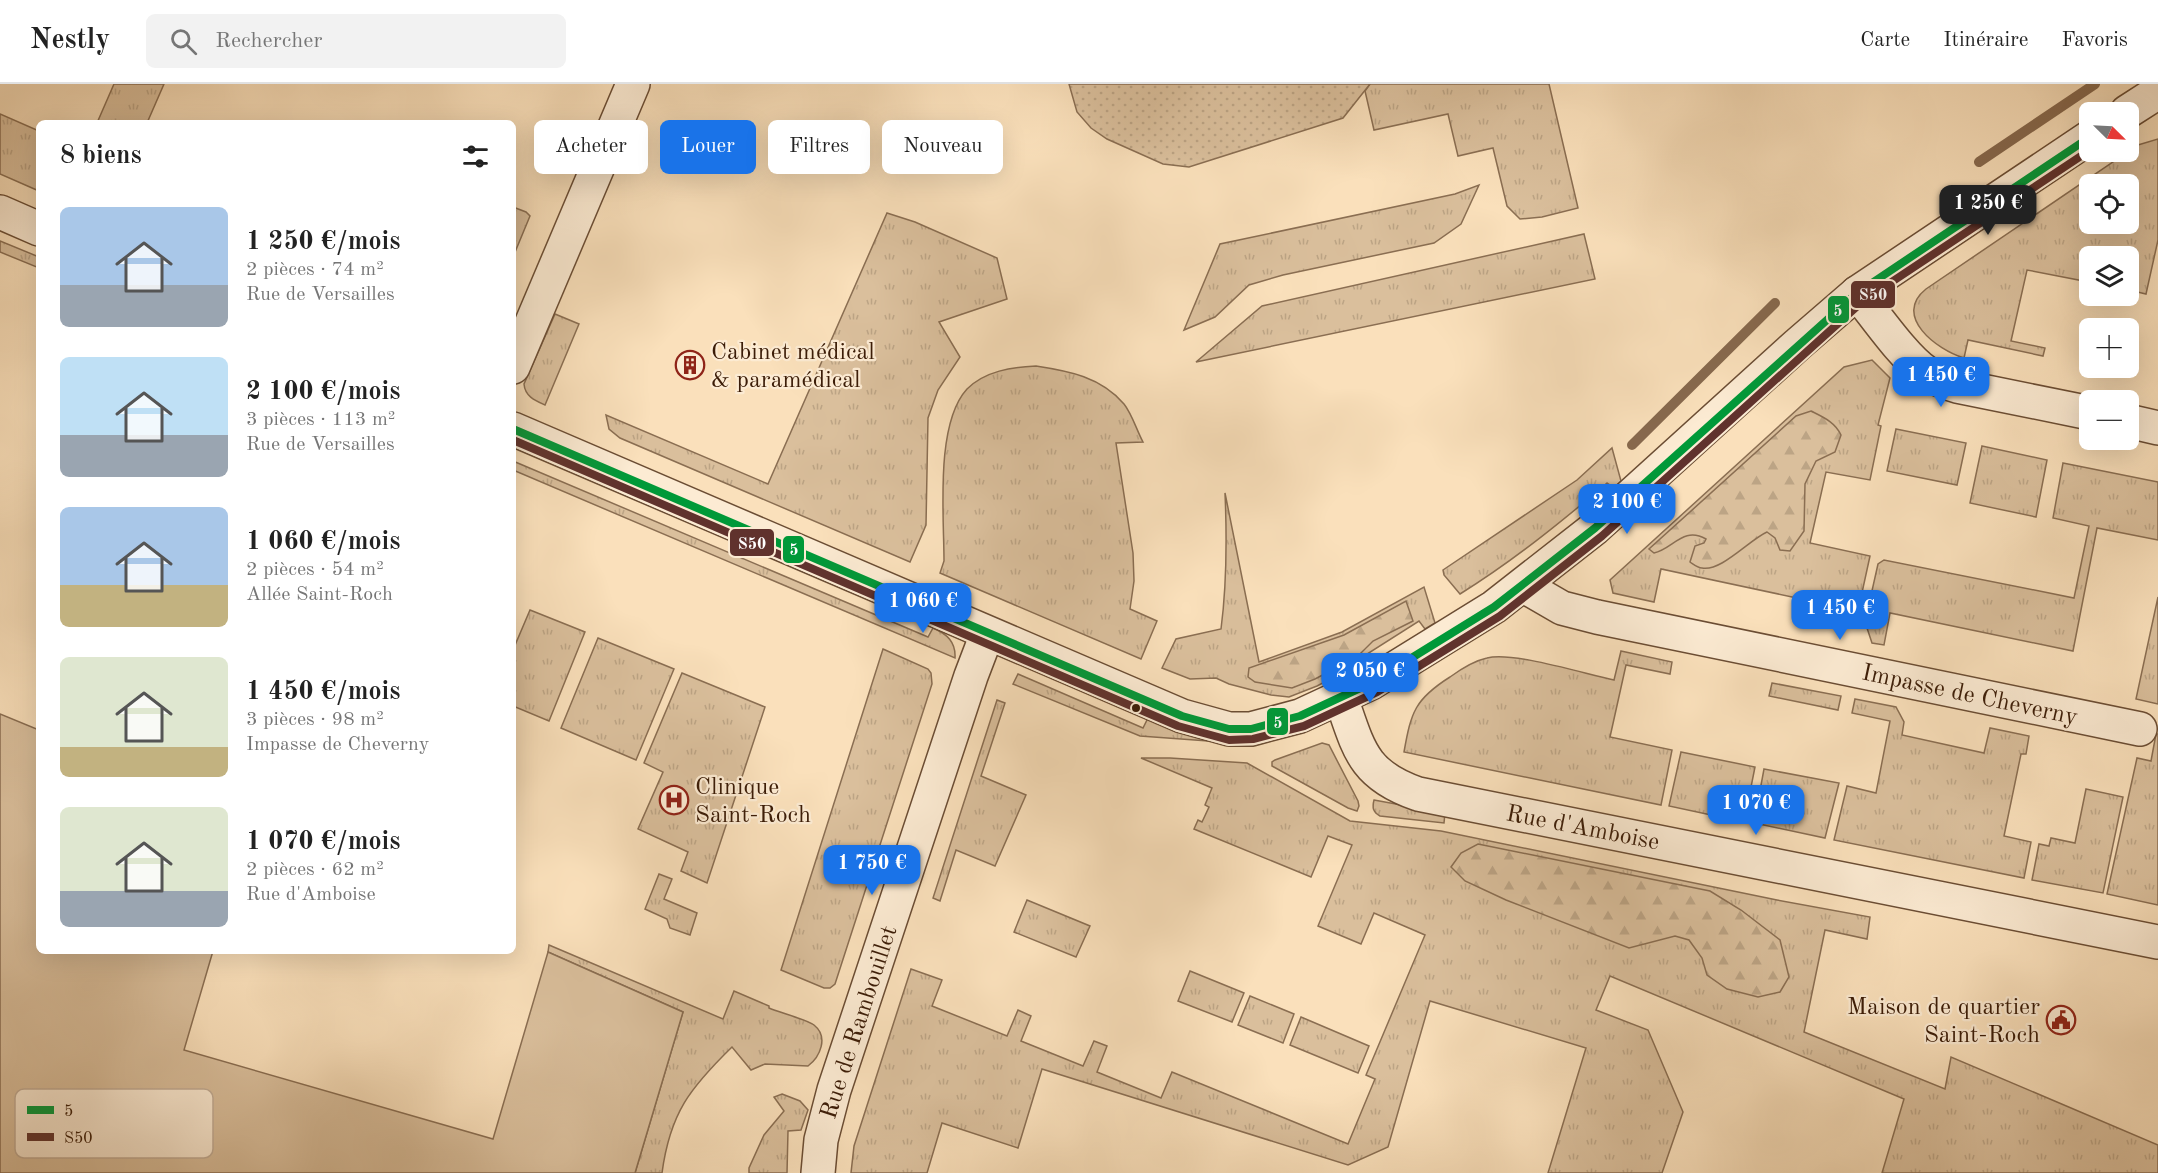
<!DOCTYPE html>
<html lang="fr">
<meta charset="utf-8">
<style>
:root{--surface:#fff;--page:#f2f2f2;--text:#222;--muted:#767676;--line:#e0e0e0;--accent:#1a73e8}
body{margin:0;font-family:"Old Standard TT",serif;background:var(--page);color:var(--text);height:100vh;display:flex;flex-direction:column;font-size:22px;white-space:nowrap}
*{box-sizing:border-box;margin:0}
p{font-size:20px;color:var(--muted)}
.icon{flex:none;width:33px;height:33px;fill:none;stroke:currentColor;stroke-width:2;stroke-linecap:round;stroke-linejoin:round}
.map{position:relative;flex:1;overflow:hidden}
.sheet{position:absolute;left:36px;top:36px;width:480px;height:834px;display:flex;flex-direction:column;background:var(--surface);border-radius:9px;box-shadow:0 6px 24px #0002}
.sheet>*{flex:none}
.top-card{position:absolute;left:534px;top:36px;width:570px;height:54px;display:flex;gap:12px}
.needle{width:39px;rotate:114deg}
.buttons{position:absolute;left:2079px;top:18px;display:grid;gap:12px}
.buttons a{display:grid;place-items:center;width:60px;height:60px;border-radius:9px;background:var(--surface);box-shadow:0 6px 24px #0002;font-size:30px}
.price{position:absolute;translate:-50% -51px;padding:0 14px;border-radius:12px;background:var(--accent);color:#fff;font-size:20px;line-height:39px;filter:drop-shadow(0 2px 3px #0008)}
.price::after{content:'';position:absolute;left:50%;top:36px;width:18px;height:14px;margin-left:-9px;background:inherit;clip-path:polygon(0 0,100% 0,50% 100%)}
.price.active{background:#222;color:#fff}
ul{padding:0;list-style:none}
li{display:flex;align-items:center;gap:18px;height:150px;padding:0 24px}
li span{display:grid;place-items:center;flex:none;width:168px;height:120px;border-radius:9px;color:#555}
li>.icon{margin-inline-start:auto}
span .icon{width:72px;height:72px;fill:#fffc;stroke-width:1}
li b{font-size:26px}
h2{display:flex;justify-content:space-between;align-items:center;height:72px;padding:0 24px;font-size:26px}
.pill{padding:0 21px;border-radius:9px;background:var(--surface);box-shadow:0 6px 24px #0002;font-size:21px;line-height:54px}
.pill.active{background:var(--accent);color:#fff}
header{display:flex;align-items:center;gap:36px;box-sizing:border-box;height:84px;padding:0 30px;background:var(--surface);border-bottom:2px solid var(--line)}
header strong{font-size:28px}
nav{display:flex;gap:33px;margin-inline-start:auto;font-size:21px}
.search{width:420px;height:54px;background:var(--page);display:flex;align-items:center;gap:15px;box-sizing:border-box;padding:0 21px;border-radius:9px;color:var(--muted);font-size:22px}
.map>svg:first-child{display:block}
.grass{fill:url(#grass-tufts);stroke:#8a6e52;stroke-width:1.5;fill-rule:evenodd}
.forest{fill:url(#forest-firs);stroke:#8a6e52;stroke-width:1.5}
.garden{fill:url(#garden-dots);stroke:#8a6e52;stroke-width:1.5}
.pitch{fill:#dabf9c;stroke:#8a6e52;stroke-width:1.5}
.lines{fill:none;stroke-linecap:round;stroke-linejoin:round}
.stream{stroke:#87694e;stroke-width:10}
.minor-casing{stroke:#6b4d34;stroke-width:36}
.minor{stroke:#fcebd3;stroke-width:33}
.bus-1-casing{stroke:#fcebd3;stroke-width:12}
.bus-2-casing{stroke:#fcebd3;stroke-width:12}
.bus-1{stroke:#009939;stroke-width:8}
.bus-2{stroke:#60322d;stroke-width:8}
.bus-dot{fill:#3b1c07;stroke:#fcebd3;stroke-width:2}
.labels{text-anchor:middle;stroke-width:4.5;stroke-linejoin:round;paint-order:stroke}
.poi-label{font-size:24px;fill:#3b1c07;stroke:#fcebd3;text-anchor:start}
.street-label{font-size:24px;fill:#3b1c07;stroke:#fcebd3}
.key{fill:#fcebd3;stroke:#c2ad96;stroke-width:1.5}
.key-label{font-size:16px;fill:#3b1c07}
.line-badge{stroke:#fcebd3;stroke-width:2}
.badge-label{font-size:16px;text-anchor:middle;font-weight:bold;fill:#fff}
</style>
<header>
<strong>Nestly</strong>
<div class="search"><svg class="icon" aria-label="search" viewBox="0 0 24 24"><circle cx="10" cy="10" r="6"/><path d="M15 15l6 6"/></svg>Rechercher</div>
<nav><a>Carte</a><a>Itinéraire</a><a>Favoris</a></nav>
</header>
<div class="map">
<svg width="2158" height="1089" viewBox="0 0 2158 1089">
<defs>
<pattern id="grass-tufts" width="24" height="20" patternUnits="userSpaceOnUse" patternTransform="scale(1.5)"><rect width="24" height="20" fill="#dabf9c"/><path d="M3 7l-1-3M5 7V3M7 7l1-3M15 17l-1-3M17 17v-4M19 17l1-3" fill="none" stroke="#bca485"/></pattern>
<pattern id="forest-firs" width="22" height="20" patternUnits="userSpaceOnUse" patternTransform="scale(1.5)"><rect width="22" height="20" fill="#dabf9c"/><path d="M5 1l3.5 6h-7zM16 11l3.5 6h-7z" fill="#bca485"/></pattern>
<pattern id="garden-dots" width="8" height="8" patternUnits="userSpaceOnUse" patternTransform="scale(1.5)"><rect width="8" height="8" fill="#dabf9c"/><path d="M2 2h.1M6 6h.1" fill="none" stroke="#bca485" stroke-width="1.8" stroke-linecap="round"/></pattern>
</defs>
<rect width="100%" height="100%" fill="#fae0bb"/>
<filter id="stains"><feTurbulence type="fractalNoise" baseFrequency=".00333" numOctaves="4"/><feColorMatrix values="0 0 0 0 .2 0 0 0 0 .09 0 0 0 0 .02 0 0 0 .5 -.17"/></filter>
<radialGradient id="worn" r=".72"><stop offset=".6" stop-color="#630" stop-opacity="0"/><stop offset="1" stop-color="#630" stop-opacity=".3"/></radialGradient>
<g class="grass">
<path d="M114,0H164L147,39H97Z"/>
<path d="M1370,0H1549L1578,124L1542,133L1520,135L1507,122L1493,64L1458,72L1448,30L1374,46L1365,7Z"/>
<path d="M0,30L39,47V107L0,90Z"/>
<path d="M2158,55V156L2146,210L2129,206L2128,172H2090L2089,198L2027,186L2011,257L2045,264L2043,272L1968,256L1964,274C1937,266 1892,232 1926,205L2138,61ZM2090,100H2128V140H2090Z"/>
<path d="M1479,101L1461,140L1434,159L1283,191L1249,201L1215,233L1184,246L1220,160L1455,110Z"/>
<path d="M513,123L526,128L530,132L513,173Z"/>
<path d="M887,129L915,138L997,174L1007,215L939,238L960,273L938,306L928,334L926,441L910,478L620,354L609,345L606,331L768,400Z"/>
<path d="M1584,150L1595,195L1196,278L1262,222Z"/>
<path d="M0,157L39,173V184L0,168Z"/>
<path d="M555,230L579,240L545,321C534,316 525,312 524,300Z"/>
<path d="M1872,276L1890,294L1878,341L1881,342L1870,396L1826,388L1810,459L1870,472L1858,527L1661,485L1654,518L1613,509L1610,496L1844,283Z"/>
<path d="M1036,282C1069,287 1101,293 1124,320C1132,330 1137,347 1143,358L1116,359L1133,469L1134,497L1130,525L1157,537L1141,575L940,489L944,477C944,431 935,340 967,305C985,287 1012,283 1036,282Z"/>
<path d="M1896,345L1966,359L1957,401L1887,387Z"/>
<path d="M1982,362L2047,376L2036,433L1970,419Z"/>
<path d="M1612,364L1621,397L1614,404L1607,399C1560,439 1513,477 1460,510L1444,491L1443,486L1577,396Z"/>
<path d="M513,377L928,553L933,544C947,550 956,558 955,574L513,386Z"/>
<path d="M2063,379L2158,398V456L2097,444L2073,567L1890,529L1884,561L1872,559L1865,538L1878,480L1884,476L2074,514L2089,442L2053,434Z"/>
<path d="M1225,409L1259,578L1342,548L1424,503L1435,539L1425,545L1419,537L1367,570L1369,575L1317,602L1289,613L1271,611L1229,600L1216,594L1190,595L1162,584L1176,555L1221,545C1227,499 1227,455 1225,409Z"/>
<path d="M2158,513V620L2136,615Z"/>
<path d="M530,526L585,548L549,637L513,622V566Z"/>
<path d="M598,554L674,585L636,676L561,644Z"/>
<path d="M883,565L928,585L931,589L932,600L835,900L830,904H824L781,886Z"/>
<path d="M1621,567L1672,578L1670,590L1626,581L1610,653L1672,666L1661,721L1404,668C1411,628 1415,615 1450,593C1461,585 1473,577 1487,574C1512,567 1585,590 1614,596Z"/>
<path d="M682,589L765,623L707,799L681,787L688,768L638,745L663,688L644,679Z"/>
<path d="M1018,590L1143,644L1148,634L1222,658L1140,652L1013,600Z"/>
<path d="M1772,599L1841,612L1838,626L1769,612Z"/>
<path d="M1855,615L1896,623L1904,638L1902,651L1984,669L1990,644L2029,652L2026,670H2021L2004,752L2031,758L2024,794L1834,756L1847,702L1876,709L1890,637L1852,629Z"/>
<path d="M997,616L1005,619L981,692L1026,711L995,782L956,766L940,817L933,814Z"/>
<path d="M2156,650H2158V821L2107,810L2137,674L2151,677Z"/>
<path d="M1322,659L1329,661L1358,717L1359,722L1357,727L1348,724L1272,682V678L1275,676Z"/>
<path d="M1681,668L1755,683L1744,738L1669,722Z"/>
<path d="M1141,674H1170L1247,679L1350,737L1441,747L1777,816L1870,833L1867,855L1825,846L1804,948L1945,1005L1951,973L2158,1061V1089H1882L1904,1015L1610,892L1596,926L1648,946L1683,1028L1662,1089H1548L1586,964L1430,917L1388,1063L1348,1081L1042,985L1018,1064L942,1039L927,1089H851L854,1062L911,885L942,896L932,922L1007,952L1018,926L1031,932L1021,957L1083,982L1094,957L1107,962L1097,988L1161,1014L1172,988L1348,1060L1375,995L1366,991L1425,851L1374,829L1361,860L1318,842L1352,761L1328,752L1311,793L1194,745L1198,736L1202,738L1209,723L1205,721L1212,704Z"/>
<path d="M1764,685L1839,699L1825,754L1754,739Z"/>
<path d="M2086,705L2123,713L2103,809L2032,796L2039,760L2049,762L2051,754L2075,759Z"/>
<path d="M1374,716L1445,729L1444,739L1380,732C1373,728 1372,724 1374,716Z"/>
<path d="M659,790L672,795L664,815L697,829L690,851L670,844L667,835L645,825Z"/>
<path d="M1027,816L1090,842L1076,873L1014,848Z"/>
<path d="M549,861L723,935L734,907L769,922V924C778,928 808,936 814,941C829,953 820,973 808,982L765,980L751,986L732,963C690,1004 670,1029 662,1089H635L683,928L548,868Z"/>
<path d="M1190,887L1244,909L1232,938L1178,917Z"/>
<path d="M1250,912L1294,930L1283,959L1238,941Z"/>
<path d="M1301,933L1369,962L1358,989L1290,961Z"/>
<path d="M782,1010L800,1017L808,1026L801,1046L788,1047L787,1089H749V1084L764,1051L784,1027L774,1013Z"/>
</g>
<g class="forest">
<path d="M1811,327C1823,333 1835,338 1841,351L1835,368L1816,377L1805,400L1804,447L1790,467L1780,466L1775,454L1767,448C1749,456 1721,488 1702,484C1698,484 1693,480 1690,478L1695,462L1704,459L1706,455C1683,442 1673,465 1654,469L1649,465L1796,332Z"/>
<path d="M1406,517L1413,537L1373,557L1357,573L1315,595L1292,604L1255,598L1248,593L1249,584L1344,551Z"/>
<path d="M1478,760L1710,807L1741,826L1780,856L1789,893L1780,908L1758,913L1727,905L1707,891L1702,874L1689,856L1675,852L1629,864L1506,816L1465,797L1451,783L1461,769Z"/>
</g>
<path class="garden" d="M1069,0H1370L1343,34L1189,83L1163,80L1107,55L1091,44L1077,28Z"/>
<path class="pitch" d="M0,630L39,646V867H213L184,966L493,1055L548,868L683,928L635,1089H0Z"/>
<g class="lines">
<g class="stream">
<path d="M1979,78L2095,0"/>
<path d="M1632,361L1775,219"/>
</g>
<g class="minor-casing">
<g id="minor">
<path d="M2127,28L2158,8"/>
<path d="M0,128L39,145"/>
<path d="M1857,209C1875,231 1905,275 1927,289C1936,295 1947,299 1957,302L2090,329"/>
<path d="M513,283L633,0"/>
<path d="M2128,337L2158,344"/>
<path d="M513,345L1182,632L1229,645H1251L1300,632L1371,599L1494,523L1595,444L1798,260L1857,209L2090,53"/>
<path d="M1524,502L1562,524L1597,533L2140,645"/>
<path d="M1341,614C1359,666 1363,691 1418,710L2158,858"/>
<path d="M818,1089L821,1056L834,1006L971,592L987,550"/>
</g>
</g>
<use href="#minor" class="minor"/>
<g class="bus-1-casing">
<path id="bus-1" d="M513,345L1182,632L1229,645H1251L1300,632L1371,599L1494,523L1595,444L1857,209L2090,53"/>
</g>
<g class="bus-2-casing">
<path id="bus-2" d="M513,356L1178,642L1229,656L1253,655L1304,642L1377,608L1500,532L1602,452L1863,217L2090,66"/>
</g>
<use href="#bus-1" class="bus-1"/>
<use href="#bus-2" class="bus-2"/>
</g>
<defs>
<g id="building-ring" transform="scale(1.5)"><circle r="9.5" fill="#fcebd3" stroke="#8f2418" stroke-width="1.5"/><path d="M-4-6H4V6H1V3H-1V6H-4ZM-2.5-4.3h1.7v1.8h-1.7ZM.8-4.3h1.7v1.8H.8ZM-2.5-1h1.7V.8h-1.7ZM.8-1h1.7V.8H.8Z" fill="#8f2418"/></g>
<g id="hospital-ring" transform="scale(1.5)"><circle r="9.5" fill="#fcebd3" stroke="#8f2418" stroke-width="1.5"/><path d="M-5-5h3v3.5h4V-5h3V5h-3V1.5h-4V5h-3Z" fill="#8f2418"/></g>
<g id="civic-ring" transform="scale(1.5)"><circle r="9.5" fill="#fcebd3" stroke="#8f2418" stroke-width="1.5"/><path d="M-.6-6.5H3V-4.5H.6V-3L4-1V1h2V6H-6V1h2V-1L-.6-3ZM-1.2 2.5V6h2.4V2.5Z" fill="#8f2418"/></g>
</defs>
<g fill-rule="evenodd">
<use href="#building-ring" x="690" y="281"/>
<use href="#hospital-ring" x="674" y="716"/>
<use href="#civic-ring" x="2061" y="936"/>
</g>
<circle class="bus-dot" cx="1136" cy="624" r="5"/>
<g class="labels">
<g class="poi-label">
<text x="711" y="275">Cabinet médical<tspan x="711" dy="28">&amp; paramédical</tspan></text>
<text x="695" y="710">Clinique<tspan x="695" dy="28">Saint-Roch</tspan></text>
<text x="2040" y="930" text-anchor="end">Maison de quartier<tspan x="2040" dy="28">Saint-Roch</tspan></text>
</g>
<g class="street-label">
<text transform="translate(1970 610) rotate(12)" y="8">Impasse de Cheverny</text>
<text transform="translate(1583 743) rotate(11)" y="8">Rue d'Amboise</text>
<text transform="translate(858 938) rotate(-72)" y="8">Rue de Rambouillet</text>
</g>
</g>
<rect x="15" y="1005" width="198" height="69" rx="9" class="key"/>
<rect x="27" y="1022" width="27" height="8" fill="#009939"/>
<rect x="27" y="1049" width="27" height="8" fill="#60322d"/>
<g class="key-label">
<text x="64" y="1032">5</text>
<text x="64" y="1059">S50</text>
</g>
<g class="line-badge">
<rect x="1850" y="196" width="46" height="29" rx="6" fill="#60322d"/>
<rect x="1827" y="211" width="23" height="29" rx="6" fill="#009939"/>
<rect x="729" y="444" width="46" height="29" rx="6" fill="#60322d"/>
<rect x="782" y="451" width="23" height="29" rx="6" fill="#009939"/>
<rect x="1266" y="623" width="23" height="29" rx="6" fill="#009939"/>
</g>
<g class="badge-label">
<text x="1873" y="216">S50</text>
<text x="1838" y="232">5</text>
<text x="752" y="465">S50</text>
<text x="794" y="471">5</text>
<text x="1278" y="644">5</text>
</g>
<rect width="100%" height="100%" filter="url(#stains)"/>
<rect width="100%" height="100%" fill="url(#worn)"/>
</svg>
<div class="buttons">
<a><svg class="needle" viewBox="-14 -14 28 28"><path d="M0-13l5 13h-10z" fill="#e53935"/><path d="M0 13l5-13h-10z" fill="#767676"/></svg></a>
<a><svg class="icon" aria-label="locate" viewBox="0 0 24 24"><circle cx="12" cy="12" r="6"/><path d="M12 2v4M12 18v4M2 12h4M18 12h4"/></svg></a>
<a><svg class="icon" aria-label="layers" viewBox="0 0 24 24"><path d="M12 4l9 5-9 5-9-5zM3 14l9 5 9-5"/></svg></a>
<a>+</a>
<a>−</a>
</div>
<b class="price active" style="left:1988px;top:152px">1 250 €</b>
<b class="price" style="left:1941px;top:324px">1 450 €</b>
<b class="price" style="left:1627px;top:451px">2 100 €</b>
<b class="price" style="left:923px;top:550px">1 060 €</b>
<b class="price" style="left:1840px;top:557px">1 450 €</b>
<b class="price" style="left:1370px;top:620px">2 050 €</b>
<b class="price" style="left:1756px;top:752px">1 070 €</b>
<b class="price" style="left:872px;top:812px">1 750 €</b>
<div class="top-card">
<a class="pill">Acheter</a>
<a class="pill active">Louer</a>
<a class="pill">Filtres</a>
<a class="pill">Nouveau</a>
</div>
<section class="sheet">
<h2>8 biens<svg class="icon" aria-label="filters" viewBox="0 0 24 24"><path d="M4 7h16M4 17h16"/><circle cx="9" cy="7" r="2"/><circle cx="15" cy="17" r="2"/></svg></h2>
<ul>
<li><span style="background:linear-gradient(#a9c7e8 65%,#9aa5b1 0)"><svg class="icon" aria-label="home" viewBox="0 0 24 24"><path d="M3 11l9-7 9 7M6 9v11h12V9"/></svg></span><div><b>1 250 €/mois</b><p>2 pièces · 74 m²</p><p>Rue de Versailles</p></div></li>
<li><span style="background:linear-gradient(#bfe0f5 65%,#9aa5b1 0)"><svg class="icon" aria-label="home" viewBox="0 0 24 24"><path d="M3 11l9-7 9 7M6 9v11h12V9"/></svg></span><div><b>2 100 €/mois</b><p>3 pièces · 113 m²</p><p>Rue de Versailles</p></div></li>
<li><span style="background:linear-gradient(#a9c7e8 65%,#c2b280 0)"><svg class="icon" aria-label="home" viewBox="0 0 24 24"><path d="M3 11l9-7 9 7M6 9v11h12V9"/></svg></span><div><b>1 060 €/mois</b><p>2 pièces · 54 m²</p><p>Allée Saint-Roch</p></div></li>
<li><span style="background:linear-gradient(#dfe7d0 75%,#c2b280 0)"><svg class="icon" aria-label="home" viewBox="0 0 24 24"><path d="M3 11l9-7 9 7M6 9v11h12V9"/></svg></span><div><b>1 450 €/mois</b><p>3 pièces · 98 m²</p><p>Impasse de Cheverny</p></div></li>
<li><span style="background:linear-gradient(#dfe7d0 70%,#9aa5b1 0)"><svg class="icon" aria-label="home" viewBox="0 0 24 24"><path d="M3 11l9-7 9 7M6 9v11h12V9"/></svg></span><div><b>1 070 €/mois</b><p>2 pièces · 62 m²</p><p>Rue d'Amboise</p></div></li>
</ul>
</section>
</div>
